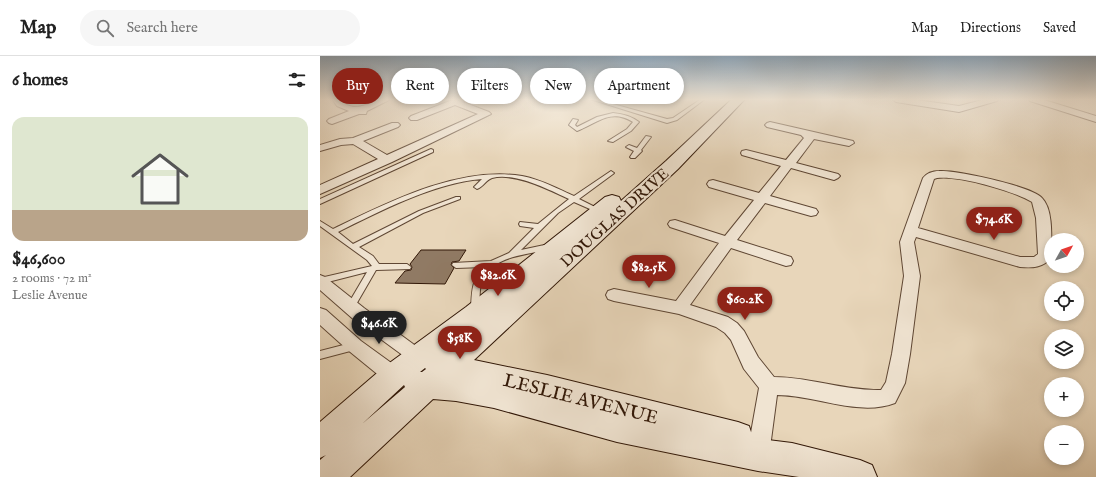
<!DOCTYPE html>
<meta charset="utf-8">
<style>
:root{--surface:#fff;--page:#f6f6f6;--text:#222;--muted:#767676;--line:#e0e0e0;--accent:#8f2418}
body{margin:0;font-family:"IM FELL English",serif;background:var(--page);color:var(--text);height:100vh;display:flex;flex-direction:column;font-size:15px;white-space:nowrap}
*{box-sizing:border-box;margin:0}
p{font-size:13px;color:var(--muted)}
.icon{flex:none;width:22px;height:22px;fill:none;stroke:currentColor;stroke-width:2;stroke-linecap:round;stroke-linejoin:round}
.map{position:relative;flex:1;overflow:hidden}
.details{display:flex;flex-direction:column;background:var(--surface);width:320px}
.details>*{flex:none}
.hud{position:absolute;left:12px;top:12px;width:380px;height:36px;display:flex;gap:8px}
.needle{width:26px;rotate:50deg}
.fabs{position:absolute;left:724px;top:177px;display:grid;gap:8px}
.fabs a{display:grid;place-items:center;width:40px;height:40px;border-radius:50%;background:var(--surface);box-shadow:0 2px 6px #0003;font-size:20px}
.price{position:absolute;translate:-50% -34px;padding:0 9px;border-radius:14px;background:var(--accent);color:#fff;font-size:13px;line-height:26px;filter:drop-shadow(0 1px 2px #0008)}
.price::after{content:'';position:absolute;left:50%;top:24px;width:12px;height:9px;margin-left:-6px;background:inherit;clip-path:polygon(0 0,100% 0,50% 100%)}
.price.current{background:#222;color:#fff}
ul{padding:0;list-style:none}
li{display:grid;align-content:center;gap:8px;height:212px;padding:0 12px}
li span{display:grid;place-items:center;height:124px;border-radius:12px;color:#555}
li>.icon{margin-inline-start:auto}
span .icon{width:72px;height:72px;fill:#fffc;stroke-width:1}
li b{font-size:17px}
h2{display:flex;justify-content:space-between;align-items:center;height:48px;padding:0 12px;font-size:17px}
.tag{padding:0 14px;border-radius:18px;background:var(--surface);box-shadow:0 2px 6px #0003;font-size:14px;line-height:36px}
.tag.current{background:var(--accent);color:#fff}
header{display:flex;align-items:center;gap:24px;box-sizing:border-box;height:56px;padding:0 20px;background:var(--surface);border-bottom:1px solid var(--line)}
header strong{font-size:19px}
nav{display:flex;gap:22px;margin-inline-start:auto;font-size:14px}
.search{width:280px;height:36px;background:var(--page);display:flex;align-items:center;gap:10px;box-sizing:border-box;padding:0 14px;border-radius:22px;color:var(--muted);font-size:15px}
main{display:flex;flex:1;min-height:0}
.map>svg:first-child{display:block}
.building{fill:#907a64;stroke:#311707}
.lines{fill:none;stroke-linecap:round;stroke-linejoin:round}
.lane-casing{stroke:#5f4734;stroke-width:2}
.street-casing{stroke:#5f4734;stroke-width:2}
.secondary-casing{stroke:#311707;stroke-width:2}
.lane{fill:#f0e4d2;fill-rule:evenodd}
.street{fill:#f0e4d2;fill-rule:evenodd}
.secondary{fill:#f0e4d2;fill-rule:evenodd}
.labels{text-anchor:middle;stroke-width:4;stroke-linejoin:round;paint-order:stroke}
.street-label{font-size:16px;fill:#311707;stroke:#f0e4d2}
.near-street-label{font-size:19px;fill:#311707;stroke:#f0e4d2}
</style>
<header>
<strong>Map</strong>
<div class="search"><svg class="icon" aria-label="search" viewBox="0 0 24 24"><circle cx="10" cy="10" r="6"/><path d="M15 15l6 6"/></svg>Search here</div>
<nav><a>Map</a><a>Directions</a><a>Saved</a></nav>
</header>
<main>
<section class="details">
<h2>6 homes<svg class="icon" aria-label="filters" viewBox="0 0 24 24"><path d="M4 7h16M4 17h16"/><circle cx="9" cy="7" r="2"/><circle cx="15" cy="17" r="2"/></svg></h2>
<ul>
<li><span style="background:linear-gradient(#dfe7d0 75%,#b9a48a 0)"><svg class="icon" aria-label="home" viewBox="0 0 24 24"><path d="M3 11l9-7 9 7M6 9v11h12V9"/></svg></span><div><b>$46,600</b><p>2 rooms · 72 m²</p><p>Leslie Avenue</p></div></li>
</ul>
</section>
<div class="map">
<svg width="776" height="421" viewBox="0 0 776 421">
<rect width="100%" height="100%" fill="#e8d6ba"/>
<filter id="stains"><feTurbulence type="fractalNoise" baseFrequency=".005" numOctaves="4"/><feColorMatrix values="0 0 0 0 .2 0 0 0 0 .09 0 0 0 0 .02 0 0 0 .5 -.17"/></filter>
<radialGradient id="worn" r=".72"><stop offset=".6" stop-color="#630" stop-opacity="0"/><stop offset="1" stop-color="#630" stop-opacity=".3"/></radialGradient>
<path class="building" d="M101,194H146L139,205L132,206L131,209L134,212L125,228L75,227L85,215L91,214L92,211L90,208Z"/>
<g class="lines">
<g class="lane-casing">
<g id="lane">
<path d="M270,43H275L347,63L353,62L381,43H385L357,64L347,67Z"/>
<path d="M293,57C303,58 311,60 319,66L311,75L293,86L288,85L307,73L313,66C290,52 278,67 257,75L249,69L253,63L258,64L255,69L257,71L277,61Z"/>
<path d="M326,80L331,81L321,94L322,95L315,102H311L310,101L314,95L306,91L309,89L317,92Z"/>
<path d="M111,93L113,94V96L0,148V143Z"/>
<path d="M291,115L294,117L293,118L259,143L283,155L284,156L283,157H279L254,146L238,157L201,194L229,188L233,191L232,193C207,199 170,199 161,228C159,236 160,245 159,253L158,255H152L151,253C152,236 151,225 164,211L136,212L132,209L133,207L171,205L189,197L214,172L200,170L199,168L200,166L218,168L234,155L249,143C229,134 195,116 172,122C166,124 163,131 157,133L154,131L162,123C114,127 60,155 18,176L33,188L99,155L136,141H140V143L103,157L39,191L53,200L59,208H87L91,211L90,213L56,214L34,252H28L27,250L47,216L0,228V222L52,210L47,204L0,170V165L13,173C69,146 138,110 202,120C220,123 238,133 254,140Z"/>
<path d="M35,286L38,287L40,290L38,293L0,303V295Z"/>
</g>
</g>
<g class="street-casing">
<g id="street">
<path d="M12,43H20C35,61 51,43 68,43L69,44L47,55L46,58H39L12,68L9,67L7,65L9,63L29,55L17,50Z"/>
<path d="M135,43H146L143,46L169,56L171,58L72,106L0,138V129L58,103L33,88L21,89L0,95V89L20,83L33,82L72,67H78L80,69L78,71L43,85L67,99L158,58L135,49L97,64H91L89,62L91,60Z"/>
<path d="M572,43H590L639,50L666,43H678L677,45L639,56L576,46Z"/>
<path d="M709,43H721L776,60V66L710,45Z"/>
<path d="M450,66L533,85L534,87L529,90L494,83L476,107L518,118L520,120L518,122L514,124L471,112L450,140L496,153L498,156L496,159L491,160L445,147L417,184L471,201L473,205L471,209L466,210L411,192L370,249L408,261L417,267L424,275L438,301L454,321C490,321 525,335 561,334L566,326L572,298L584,220L580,186L603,122C607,117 613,115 619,115C637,114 711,130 722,142C734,154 731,185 731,201C724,212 712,212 700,211L596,181L594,186L600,220L590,298L585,327L575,347C539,361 495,339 457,339L449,399L446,407L438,410L430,407L427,399L439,332L424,313L411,284L405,277L396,271L359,258L294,245L288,243L286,239L288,235L294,233L356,245L399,187L350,171L348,168L350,165L355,164L405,180L434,144L389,131L387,128L389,125L393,124L439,137L461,110L422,99L421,97L422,95L426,94L466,104L484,82L481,79L447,71L445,69L447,67ZM617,122C638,119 694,135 712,146L716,162L718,198L714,201H700L598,172L614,123Z"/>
<path d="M0,219L5,221L44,252L104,296L107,301L104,306L98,309L92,306L32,262L0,234Z"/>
<path d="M0,252L6,254L41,285L81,314L84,320L81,326L74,328L67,326L29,295L0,269Z"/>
</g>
</g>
<g class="secondary-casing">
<path id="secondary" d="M412,43H425L358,113L154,304L227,319L418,366L429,370L433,382L472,387L540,404L552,409L557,421H479L438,415L297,386L174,352L136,345L113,343L30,421H0V404L6,399L0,402V366L64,311L146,251L285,141L292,139L299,141L301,145L346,105ZM105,312L106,313L102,316H100ZM84,329L85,331L42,368Z"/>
</g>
<use href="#lane" class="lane"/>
<use href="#street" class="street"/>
<use href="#secondary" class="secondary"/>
</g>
<linearGradient id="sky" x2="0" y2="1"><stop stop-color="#8fa8bd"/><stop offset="0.43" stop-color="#f5ede0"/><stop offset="1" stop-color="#f5ede0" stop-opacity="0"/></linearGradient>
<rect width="776" height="101" fill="url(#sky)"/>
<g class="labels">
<g class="street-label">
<text transform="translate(294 161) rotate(-42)" y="6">DOUGLAS DRIVE</text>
</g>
<g class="near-street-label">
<text transform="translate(261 342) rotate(14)" y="7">LESLIE AVENUE</text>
</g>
</g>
<rect width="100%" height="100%" filter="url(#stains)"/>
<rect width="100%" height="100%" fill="url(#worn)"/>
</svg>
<div class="fabs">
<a><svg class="needle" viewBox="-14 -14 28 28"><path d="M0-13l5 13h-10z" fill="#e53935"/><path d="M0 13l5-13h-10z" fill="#767676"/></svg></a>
<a><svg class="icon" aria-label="locate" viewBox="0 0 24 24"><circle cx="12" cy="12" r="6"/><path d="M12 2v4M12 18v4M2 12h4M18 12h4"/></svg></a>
<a><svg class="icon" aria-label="layers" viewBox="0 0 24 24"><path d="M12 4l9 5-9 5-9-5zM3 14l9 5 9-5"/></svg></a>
<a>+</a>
<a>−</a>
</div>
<b class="price" style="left:674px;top:185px">$74.6K</b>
<b class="price" style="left:329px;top:233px">$82.5K</b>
<b class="price" style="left:178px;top:241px">$82.6K</b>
<b class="price" style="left:425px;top:265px">$60.2K</b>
<b class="price current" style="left:59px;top:289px">$46.6K</b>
<b class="price" style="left:140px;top:304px">$58K</b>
<div class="hud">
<a class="tag current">Buy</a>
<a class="tag">Rent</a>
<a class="tag">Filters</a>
<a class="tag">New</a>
<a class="tag">Apartment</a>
</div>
</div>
</main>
